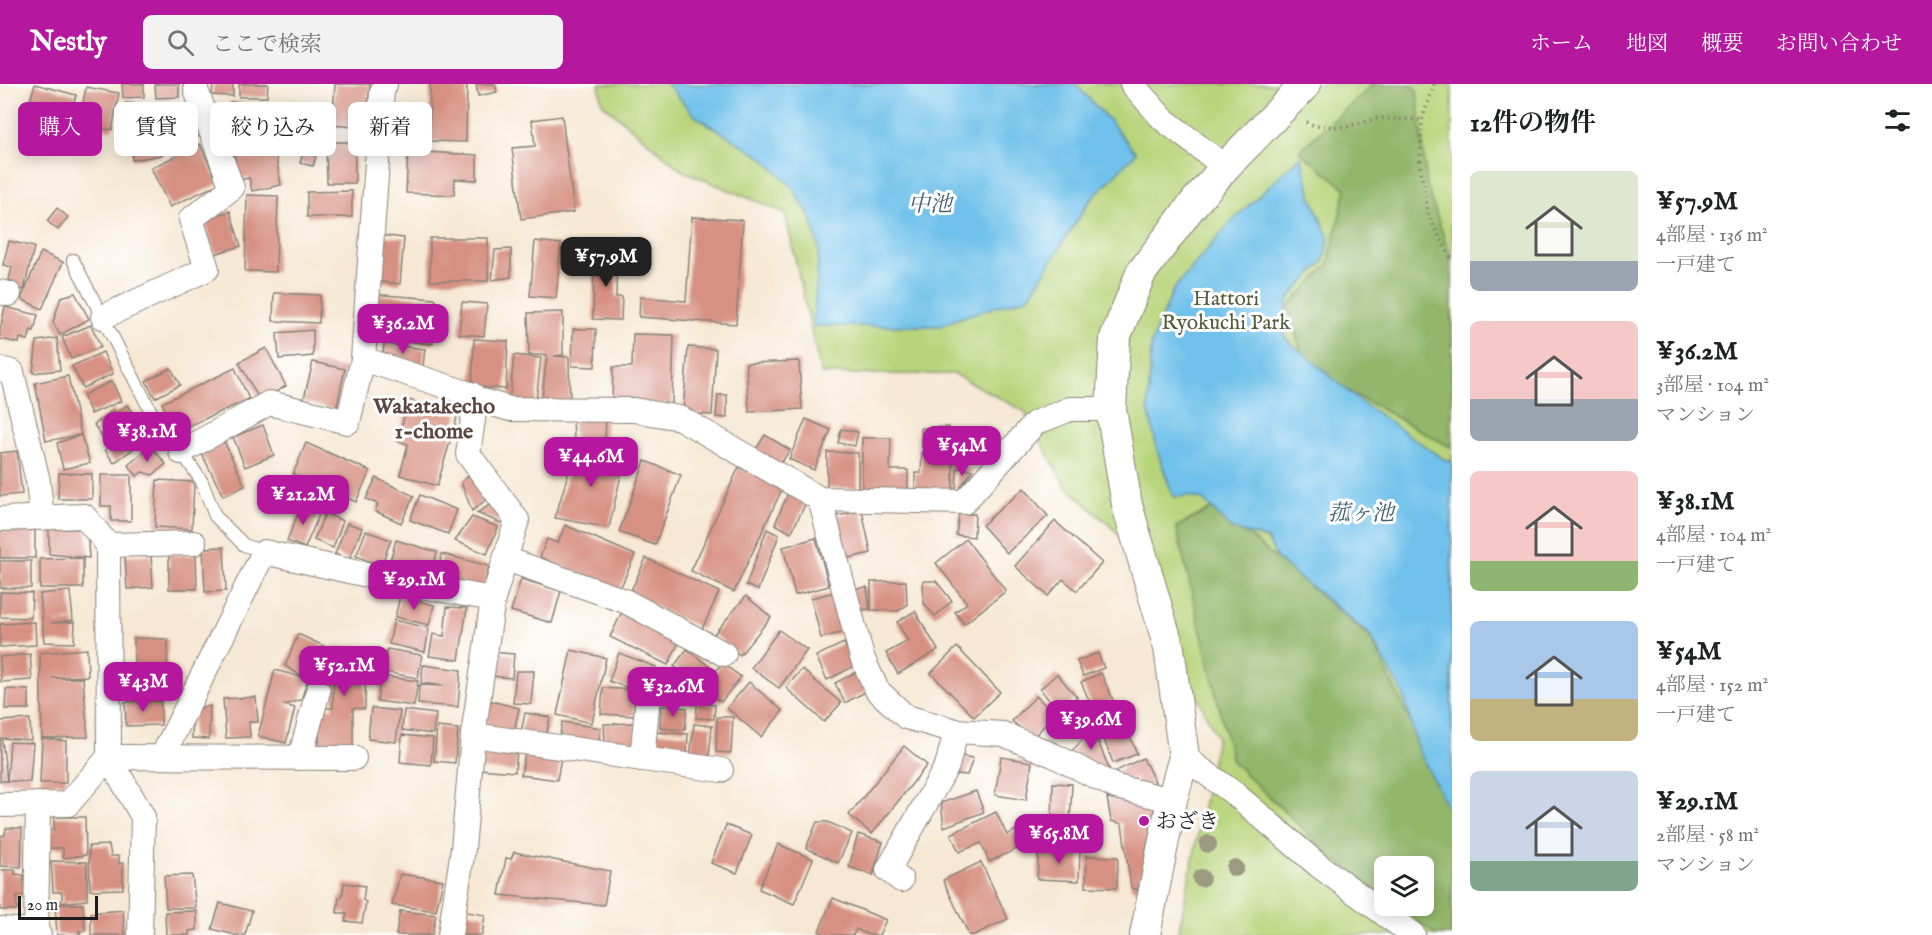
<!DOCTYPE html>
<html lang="ja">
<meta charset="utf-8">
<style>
:root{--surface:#fff;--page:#f2f2f2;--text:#202124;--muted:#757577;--accent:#b5179e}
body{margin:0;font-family:"IM FELL English","Noto Serif JP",serif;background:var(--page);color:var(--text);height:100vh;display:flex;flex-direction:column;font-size:22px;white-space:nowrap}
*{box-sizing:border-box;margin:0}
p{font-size:20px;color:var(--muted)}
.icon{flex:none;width:33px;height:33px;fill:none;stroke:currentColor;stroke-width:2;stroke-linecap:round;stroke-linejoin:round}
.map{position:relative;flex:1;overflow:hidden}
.details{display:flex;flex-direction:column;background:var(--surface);width:480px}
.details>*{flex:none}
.banner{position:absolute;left:18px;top:18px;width:570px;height:54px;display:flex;gap:12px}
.buttons{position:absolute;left:1374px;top:772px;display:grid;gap:12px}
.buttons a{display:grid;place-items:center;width:60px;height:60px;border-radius:9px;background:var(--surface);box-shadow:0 3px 15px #0003;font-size:30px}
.scale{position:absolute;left:18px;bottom:15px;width:80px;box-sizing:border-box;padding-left:6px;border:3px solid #1c1c1c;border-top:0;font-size:16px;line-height:21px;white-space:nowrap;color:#1c1c1c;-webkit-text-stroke:4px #fff;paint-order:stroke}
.price{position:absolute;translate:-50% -51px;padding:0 14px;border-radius:12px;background:var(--accent);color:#fff;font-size:20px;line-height:39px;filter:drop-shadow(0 2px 3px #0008)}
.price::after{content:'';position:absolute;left:50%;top:36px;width:18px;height:14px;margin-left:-9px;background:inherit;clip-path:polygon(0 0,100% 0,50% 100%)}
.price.active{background:#222;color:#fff}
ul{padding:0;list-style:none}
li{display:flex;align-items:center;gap:18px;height:150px;padding:0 18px}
li span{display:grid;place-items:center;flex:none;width:168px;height:120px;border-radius:9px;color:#555}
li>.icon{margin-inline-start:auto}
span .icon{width:72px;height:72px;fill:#fffc;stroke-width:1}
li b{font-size:26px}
h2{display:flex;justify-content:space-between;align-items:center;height:72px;padding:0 18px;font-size:26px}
.tag{padding:0 21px;border-radius:9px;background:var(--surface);box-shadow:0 3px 15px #0003;font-size:21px;line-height:54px}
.tag.active{background:var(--accent);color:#fff}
header{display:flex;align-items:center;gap:36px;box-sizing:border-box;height:84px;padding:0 30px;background:var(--accent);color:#fff}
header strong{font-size:28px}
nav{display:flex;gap:33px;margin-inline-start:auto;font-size:21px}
.search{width:420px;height:54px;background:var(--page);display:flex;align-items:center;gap:15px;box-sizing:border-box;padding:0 21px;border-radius:9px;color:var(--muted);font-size:22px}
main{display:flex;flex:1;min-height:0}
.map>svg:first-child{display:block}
.green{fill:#b8d47a;stroke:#6a784b;stroke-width:1.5;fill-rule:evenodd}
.forest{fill:#92b66a;stroke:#576943;stroke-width:1.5}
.water{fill:#6fc1eb;stroke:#466e84;stroke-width:1.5}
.building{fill:#d79182}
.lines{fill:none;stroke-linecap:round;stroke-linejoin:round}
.service-casing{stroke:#898278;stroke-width:14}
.minor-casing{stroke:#898278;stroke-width:26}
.tertiary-casing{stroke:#898278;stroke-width:32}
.path{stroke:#898278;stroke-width:4;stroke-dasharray:1.5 4.5;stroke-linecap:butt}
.service{stroke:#fff;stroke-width:12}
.minor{stroke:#fff;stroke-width:24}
.tertiary{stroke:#fff;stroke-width:30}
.tree{fill:#9c9b81}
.poi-dot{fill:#b5179e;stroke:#fff;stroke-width:2}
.labels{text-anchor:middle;stroke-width:6;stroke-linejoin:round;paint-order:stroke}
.park-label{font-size:21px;fill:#535c3d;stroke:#fff}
.poi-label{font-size:21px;fill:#1c1c1c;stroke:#fff;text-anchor:start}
.water-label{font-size:22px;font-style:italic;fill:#3d5e6f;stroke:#fff}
.neighbourhood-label{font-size:22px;font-weight:bold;fill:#5d4540;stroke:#fff}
</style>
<header>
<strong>Nestly</strong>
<div class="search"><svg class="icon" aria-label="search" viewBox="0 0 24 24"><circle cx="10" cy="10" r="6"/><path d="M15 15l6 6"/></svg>ここで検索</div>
<nav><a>ホーム</a><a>地図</a><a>概要</a><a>お問い合わせ</a></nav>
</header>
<main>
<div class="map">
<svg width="1452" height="851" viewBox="0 0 1452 851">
<rect width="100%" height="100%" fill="#fff"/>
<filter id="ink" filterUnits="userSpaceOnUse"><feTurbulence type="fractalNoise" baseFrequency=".0167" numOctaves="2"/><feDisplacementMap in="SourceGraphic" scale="12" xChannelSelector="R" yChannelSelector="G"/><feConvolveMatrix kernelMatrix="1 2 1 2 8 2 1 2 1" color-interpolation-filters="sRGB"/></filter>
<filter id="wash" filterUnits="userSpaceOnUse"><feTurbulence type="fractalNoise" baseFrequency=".008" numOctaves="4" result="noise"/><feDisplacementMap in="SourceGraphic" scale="24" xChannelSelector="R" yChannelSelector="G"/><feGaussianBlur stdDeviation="1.35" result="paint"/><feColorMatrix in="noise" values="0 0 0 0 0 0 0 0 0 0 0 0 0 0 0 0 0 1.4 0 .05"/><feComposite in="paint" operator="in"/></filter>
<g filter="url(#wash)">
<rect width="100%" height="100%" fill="#f6e8d4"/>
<path class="green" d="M599,0H1452V851H1178L1217,653L1119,450L1065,401L1024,327L954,290H821L785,129L681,86L602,19ZM1384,783H1424V822H1384Z"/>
<g class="forest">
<path d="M1374,0H1410L1417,6L1427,102L1452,178V364L1306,284L1288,223L1328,181L1346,105L1299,67Z"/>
<path d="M1215,423L1371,554L1452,726V851H1436L1397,822H1424V783H1384V812L1332,773L1232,677L1176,443Z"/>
</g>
<g class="water">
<path d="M667,0H1075L1110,37L1136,69L1088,119L1029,213L962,233L940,242H813L819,165L811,134L792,103L763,74L695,32Z"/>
<path d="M1301,72L1312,114L1329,155L1323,178L1289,214L1283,234L1285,254L1361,318L1442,374L1452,378V733L1418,665L1403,610L1370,551L1278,476L1267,455L1232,445L1203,416L1189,412L1173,413L1158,369L1148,325L1151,260L1173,206L1229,140Z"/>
</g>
<g id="blocks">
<g class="building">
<path d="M35,0L76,11L68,43L26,31Z"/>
<path d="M122,0H144V13L123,14Z"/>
<path d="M155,0H179V13L156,14Z"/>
<path d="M213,0H233V12L212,11Z"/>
<path d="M239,0H268L267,13H239Z"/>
<path d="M335,0H370L366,44L332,41Z"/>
<path d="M430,0H467L466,58L429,57Z"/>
<path d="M476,0H495L497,8L478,12Z"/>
<path d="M86,3L119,9L112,46L79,40Z"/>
<path d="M230,18L266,20L264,40L228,38Z"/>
<path d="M125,19L152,20L150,48L123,47Z"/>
<path d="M280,20H308V53H274V26Z"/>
<path d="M194,24L204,50L170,68L165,52L170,48L166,36Z"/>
<path d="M562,32L574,128L521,135L512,64L535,62L532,36Z"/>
<path d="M230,42L262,44L261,61L251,60V64L229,63Z"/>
<path d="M133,53L164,59L162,71L132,76Z"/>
<path d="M326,58H355V99H327Z"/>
<path d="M200,60L218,100L170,123L151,84Z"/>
<path d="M274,62L281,101L252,107L249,94L239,96L234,70Z"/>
<path d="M408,67L477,71V96L455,95L454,111L406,109Z"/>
<path d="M303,69L316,72L313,82L300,79Z"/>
<path d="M352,107V133H307V108Z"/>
<path d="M247,111L278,112L276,188L245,187Z"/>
<path d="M57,124L68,133L58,146L47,137Z"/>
<path d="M230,127L241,162L215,170L204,135Z"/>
<path d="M692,133L743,136L736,240L639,233L640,213L686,217Z"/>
<path d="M378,151L404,154L400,200L374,197Z"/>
<rect x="430" y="154" width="58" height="43"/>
<path d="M9,157L34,163L24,206L13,204L14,198L9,196L12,183L3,181Z"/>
<path d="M535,157L561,160L556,214L530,212Z"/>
<path d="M511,165V193L492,196L495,166Z"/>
<path d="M41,168L63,178L42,225L21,215Z"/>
<path d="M594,169H617L616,213H622L621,236L593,235Z"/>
<path d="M75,209L89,235L60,251L53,238L61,213Z"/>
<path d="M274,209L320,211L319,239L273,237Z"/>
<path d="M371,210L436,215L433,260L367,254Z"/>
<path d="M462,218L487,220L484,252L459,250Z"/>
<path d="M5,223L38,231L34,247L31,246L28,256L20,254L19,259L0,255V246Z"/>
<path d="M563,228V271L554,272L569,273L570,322L541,321L547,271H529L528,229Z"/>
<path d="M91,241L101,263L71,275L62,253Z"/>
<path d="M573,245H596L595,283L572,282Z"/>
<path d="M313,246V272L279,275L277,249Z"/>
<path d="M633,250L674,251L672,320L612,318L613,283H632Z"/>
<path d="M57,254L60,286L33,289L37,257Z"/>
<path d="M474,255L508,257L506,305L472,303Z"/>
<path d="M384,260L425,265L423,282L382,277Z"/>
<path d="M688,263L716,265L712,331L683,329Z"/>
<path d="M266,264L286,302L260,317L239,278Z"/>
<path d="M103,268L113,290L83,304L72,282Z"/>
<path d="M514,271L541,274L535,325L509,321Z"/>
<path d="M799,277L802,325L749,328L746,279Z"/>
<path d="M313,278L345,285L336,326L303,318Z"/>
<path d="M171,284L180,301L155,314L146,297Z"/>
<path d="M235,284L249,315L175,348L162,319Z"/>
<path d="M68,292L81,351L46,357L35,299Z"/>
<path d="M112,297L121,317L91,330L83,311Z"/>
<path d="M718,311H727V334L716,333Z"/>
<path d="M409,316L458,330L437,402L400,391L408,360L397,357Z"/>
<path d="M127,321L136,334L105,357L94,341L113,326L116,329Z"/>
<path d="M573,333H606L605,358L574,356Z"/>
<path d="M806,335L831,346L814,386L789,375Z"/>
<path d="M263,341L274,371L245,383L233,353Z"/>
<path d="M135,343L145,356L114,379L105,366Z"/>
<path d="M949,343L950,363H922L921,344Z"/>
<path d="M841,345L858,348L855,362L838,359Z"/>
<path d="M81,351L90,379L63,385L57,359Z"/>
<path d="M765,351L790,366L779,382L755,367Z"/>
<path d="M862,354H891L890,386H908V407H862Z"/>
<path d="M982,354L998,360L991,371L976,364Z"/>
<path d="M224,357L245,402L223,412L201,368Z"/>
<path d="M306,359L370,387L356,418L293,390Z"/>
<path d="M577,360L624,378L609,444L555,434Z"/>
<path d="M151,362L166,380L153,391L142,388L137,392L128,381Z"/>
<path d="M17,367L22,410L0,412V369Z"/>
<path d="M827,368L858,369V404H827Z"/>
<path d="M922,368H953V408H915V389H921Z"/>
<path d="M645,377L681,391L655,461L619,448Z"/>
<path d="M739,383L783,403L734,508L691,487Z"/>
<path d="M957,384L973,386L956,409Z"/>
<path d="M474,388L492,411L472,427L461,398Z"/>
<path d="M59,389L92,390V415H58Z"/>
<path d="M101,391H131V437H111V422H101Z"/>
<path d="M376,394L414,412L401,439L375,427L378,420L366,415Z"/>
<path d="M157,396L194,398L192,445L155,443Z"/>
<path d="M1024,404L1048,432L1007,469L982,441Z"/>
<path d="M788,409L807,417L791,449L775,440Z"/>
<path d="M420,411L457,426L448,450L410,436Z"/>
<path d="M497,416L505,434L501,439L477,429Z"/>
<path d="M302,420L320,428L305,464L287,457Z"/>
<path d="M862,427L871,469L845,475L836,432Z"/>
<path d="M325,429L343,437L333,464L314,456Z"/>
<path d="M959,430H975L974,453L956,451Z"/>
<path d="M472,433L498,443L487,470L455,457Z"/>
<path d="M1055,437L1102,479L1077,507L1063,495L1048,512L1015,482Z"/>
<path d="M347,439L362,444L349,476L335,470Z"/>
<path d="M565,441L635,471L619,507L540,473L547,455L558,459Z"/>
<path d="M49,445H87L89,474L49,470Z"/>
<path d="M767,445L779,451L758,506L746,501Z"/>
<path d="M35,446V474H0V447Z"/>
<path d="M366,447L391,456L381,482L356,472Z"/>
<path d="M816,454L829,502L795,511L783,463Z"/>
<path d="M966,455L1006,507L964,540L955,528L967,519L936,479Z"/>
<path d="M396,456L437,468L429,497L404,489L405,485L389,480Z"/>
<path d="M224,463L226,507L205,508L203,464Z"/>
<path d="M151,470L153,503L127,505L125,472Z"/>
<path d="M442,470L489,482L483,507L436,495Z"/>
<path d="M169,471H196L197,505H169Z"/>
<path d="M83,474V504H40V475Z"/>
<path d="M646,474L719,508L702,545L629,511Z"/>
<rect x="0" y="477" width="31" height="27"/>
<path d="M521,495L561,507L552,539L511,527Z"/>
<path d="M906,497L907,521L898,527L871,526V498Z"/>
<path d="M923,497H936L952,517L935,532L924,520Z"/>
<path d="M867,503L870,525L854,527L852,505Z"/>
<path d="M70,507L73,536L51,539L75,538L74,559L44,558L40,510Z"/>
<path d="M0,508L32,509L31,534L0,533Z"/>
<path d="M835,508L845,548L821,554L811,514Z"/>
<path d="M400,512L434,521L429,541L395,533Z"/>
<path d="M746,512L771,533L740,571L714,550Z"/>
<path d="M447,523L467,524L459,576L429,572L433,550L444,552Z"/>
<path d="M915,527L938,566L898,590L886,569L908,557L897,538Z"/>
<path d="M622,528L680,556L668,581L610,553Z"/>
<path d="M394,536L429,544L425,568L389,560Z"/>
<path d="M35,538L36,561L0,563V540Z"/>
<path d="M779,546L807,566L779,604L751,584Z"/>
<path d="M298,550L324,562L308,595L301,616L285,621L295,624L286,659L258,652L275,586L305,594L285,582Z"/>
<path d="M134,554L168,555L167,585L134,584Z"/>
<path d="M844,559L855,582L827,596L816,572Z"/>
<path d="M334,563L366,564L365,625L353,624V662H319V624H333Z"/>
<path d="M957,563L1000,608L974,633L931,589Z"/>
<path d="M87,565L88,592L52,594H83L88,653L42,654L40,569Z"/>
<path d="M387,565L422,571L418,594L383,588Z"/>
<path d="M687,565L710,583L697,600L674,582Z"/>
<path d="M571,566L606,574L592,639L557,631Z"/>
<path d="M491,568L514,570L512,594L489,592Z"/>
<path d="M619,569L656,583L648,604L631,598L628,604L609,597Z"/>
<path d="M1098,569L1104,584L1083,592L1077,577Z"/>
<path d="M30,570L32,596L1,598L0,573Z"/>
<path d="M722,579L741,593L721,618L703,604Z"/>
<path d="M423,581L461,586L458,623L418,620L419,601L444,602L421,599Z"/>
<path d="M802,585L841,619L824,638L786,604Z"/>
<path d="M172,586L173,614L133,613V608L142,606V587Z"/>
<path d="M516,587H534L531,620L513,619Z"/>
<path d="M856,588L867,607L845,619L835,599Z"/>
<path d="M1101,589L1113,616L1093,625L1081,598Z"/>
<path d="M660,590L675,592L672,620L657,619Z"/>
<path d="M1057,590L1077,613L1059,628L1040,605Z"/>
<path d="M381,592L418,597L414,622L377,617Z"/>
<path d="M749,598L783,627L761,653L727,624Z"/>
<path d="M697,600L695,620L676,617L678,601Z"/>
<path d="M603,604L635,606L634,632L601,630Z"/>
<path d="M6,605L29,606V625H5Z"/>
<path d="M1036,612L1055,630L1032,655L1012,637Z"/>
<path d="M256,613L258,638H249L250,653L226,654L223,615Z"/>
<path d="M698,614L707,615V620L715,621L714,635L696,634Z"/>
<path d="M161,617V641L126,642L125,618Z"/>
<path d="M491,617L519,624L514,648L485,641Z"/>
<path d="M1117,618L1137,670L1113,679L1093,627Z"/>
<path d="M210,622L209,655L192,654L193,626Z"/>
<path d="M661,622L687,624L685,646L660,644Z"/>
<path d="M371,624L400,627L396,658L368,655Z"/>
<path d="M404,626L436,630L433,650L402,646Z"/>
<path d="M525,629L550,633L546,653L521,648Z"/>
<path d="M717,633H733L731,669L716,668Z"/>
<path d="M30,635L31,656L0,654V637Z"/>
<path d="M562,638L601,644L598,663L559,657Z"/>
<path d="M636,639L637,668L605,658L604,640Z"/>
<path d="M694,640L712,642L709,674L690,673Z"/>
<path d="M437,643L458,645L455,679L434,677Z"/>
<path d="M1093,645L1110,687L1071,668Z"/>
<path d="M654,648L688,650L687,669L653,667Z"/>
<path d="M402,651L433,654L431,681L400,678Z"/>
<path d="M42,654L66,657V699H40Z"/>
<path d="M0,656H2L7,697H0Z"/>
<path d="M10,658L33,659L30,698L7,697Z"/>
<path d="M904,662L927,681L872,750L849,731Z"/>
<path d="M481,663L517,666L515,688L479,685Z"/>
<path d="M525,669L561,674L557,696L521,691Z"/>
<path d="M962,672L973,674L967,691L956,690Z"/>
<path d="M1001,673L1032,678L1026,716L995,711Z"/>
<path d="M1143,674L1155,698L1140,705L1135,694L1122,700L1116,687Z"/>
<path d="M1053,699L1072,700L1070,739H1052Z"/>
<path d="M976,707L984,728L944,743L941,719Z"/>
<path d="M1107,714L1155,723L1138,806L1131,804L1122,740L1111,737Z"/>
<path d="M996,728L1007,751L1016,746L1023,762L989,778L981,759L959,768L951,750Z"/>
<path d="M54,733H85L86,771L63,774V764H48V747L54,746Z"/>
<path d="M817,738H828L852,749L838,779L806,764Z"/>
<path d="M1040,738L1070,743V763L1037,762Z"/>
<path d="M726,741L752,751L737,789L711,779Z"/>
<path d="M6,744H22L21,783L0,782V752L5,751Z"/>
<path d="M858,750L883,758L873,791L849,783Z"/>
<path d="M778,760L813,775L794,820L759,805Z"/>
<path d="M109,761L111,772H119V780L123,779V805L90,806L89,762Z"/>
<path d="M1039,765L1080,767L1079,797L1037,795Z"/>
<path d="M514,768L610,787L604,821L499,811L506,774L511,775Z"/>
<path d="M1087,772L1118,773L1117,804L1086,803Z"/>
<path d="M51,777L87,778V816L62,819V808H53Z"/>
<path d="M981,778L1008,835L974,851H969L943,796Z"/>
<path d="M0,786H15V790L23,791L26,811L17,813V826H0Z"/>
<path d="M400,790L443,796L436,827L392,821Z"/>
<path d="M192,791L196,824H166L164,792Z"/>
<path d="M344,799L365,802L363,816L366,818L362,839L345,837L347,829H337L339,813H342Z"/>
<path d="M833,814L886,836L879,851H869L856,845L853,851H828L819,847Z"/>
<path d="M220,819L252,827L245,851H235L212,845Z"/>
<path d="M55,820H83L85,847H79L80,851H57Z"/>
<path d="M123,826L125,851H91V829Z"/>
<path d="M197,827V846L189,847V851H166L165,828Z"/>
<path d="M400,827L436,831L432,851H396Z"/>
<path d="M462,827L485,831L482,851H458Z"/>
</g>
</g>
</g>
<g filter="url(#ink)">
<use href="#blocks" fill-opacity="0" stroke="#898278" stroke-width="1.5"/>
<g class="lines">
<g class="service-casing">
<path id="service" d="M73,176L162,349L183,370L202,398L215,432L244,461L264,468"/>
</g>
<g class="minor-casing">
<g id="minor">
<path d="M1132,0L1163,35L1225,83"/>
<path d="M0,208L9,210"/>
<path d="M103,233L207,185L191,135L232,104L196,6V0"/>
<path d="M363,275L473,311L476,315L510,325L634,326L680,334L820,415L964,418L1035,339L1070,325H1111"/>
<path d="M0,285L12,288L38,397L42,434"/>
<path d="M181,368L269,319L348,338L363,275L382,8L385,0"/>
<path d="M820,415L862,573L877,606L906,633L956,647L1003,650L1053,671L1116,703L1172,716"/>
<path d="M0,435L84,432L108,461L109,673L143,733L140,851"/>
<path d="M108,461L194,459"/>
<path d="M506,475L625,517L724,570"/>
<path d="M473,651L721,686"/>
<path d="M162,673L264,468L403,499L493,515"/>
<path d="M1184,673L1235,710L1318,781L1413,851"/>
<path d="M300,674L318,607"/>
<path d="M642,675L648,612"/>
<path d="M0,721L68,720L109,673L354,674"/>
<path d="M901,796L888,786L947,682L956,647"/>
<path d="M0,845L36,847L39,851"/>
<path d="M36,847L38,720"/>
<path d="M450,851L463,765L473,651L493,515L517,436L468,370L476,315"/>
</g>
</g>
<g class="tertiary-casing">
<path id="tertiary" d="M1145,851L1172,716L1184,673L1169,564L1127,421L1111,325L1115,254L1141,189L1190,124L1225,83L1306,0"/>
</g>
<g class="path">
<path d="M1434,0L1422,36L1420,80L1428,131L1452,175"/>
<path d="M1306,38L1315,42L1346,43L1379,34L1422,36"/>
</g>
<use href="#service" class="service"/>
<use href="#minor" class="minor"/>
<use href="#tertiary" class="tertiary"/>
</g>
<g class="tree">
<circle cx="1208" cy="760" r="9"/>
<circle cx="1235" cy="784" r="9"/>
<circle cx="1201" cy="794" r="9"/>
</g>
</g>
<circle class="poi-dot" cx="1144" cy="737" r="6"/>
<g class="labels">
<g class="park-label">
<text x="1226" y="221">Hattori<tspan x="1226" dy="24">Ryokuchi Park</tspan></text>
</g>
<g class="poi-label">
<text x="1156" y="744">おざき</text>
</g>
<g class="water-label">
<text x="930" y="127">中池</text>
<text x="1361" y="436">菰ヶ池</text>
</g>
<g class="neighbourhood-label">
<text x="434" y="329">Wakatakecho<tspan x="434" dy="25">1-chome</tspan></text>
</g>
</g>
</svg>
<div class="buttons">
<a><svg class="icon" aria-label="layers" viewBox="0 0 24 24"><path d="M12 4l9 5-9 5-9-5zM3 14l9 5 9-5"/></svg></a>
</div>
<div class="scale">20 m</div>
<b class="price active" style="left:606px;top:204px">¥57.9M</b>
<b class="price" style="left:403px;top:271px">¥36.2M</b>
<b class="price" style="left:147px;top:379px">¥38.1M</b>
<b class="price" style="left:962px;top:393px">¥54M</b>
<b class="price" style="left:591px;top:404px">¥44.6M</b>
<b class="price" style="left:303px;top:442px">¥21.2M</b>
<b class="price" style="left:414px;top:527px">¥29.1M</b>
<b class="price" style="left:344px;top:613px">¥52.1M</b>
<b class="price" style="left:143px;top:629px">¥43M</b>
<b class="price" style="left:673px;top:634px">¥32.6M</b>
<b class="price" style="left:1091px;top:667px">¥39.6M</b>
<b class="price" style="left:1059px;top:781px">¥65.8M</b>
<div class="banner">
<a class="tag active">購入</a>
<a class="tag">賃貸</a>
<a class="tag">絞り込み</a>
<a class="tag">新着</a>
</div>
</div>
<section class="details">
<h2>12件の物件<svg class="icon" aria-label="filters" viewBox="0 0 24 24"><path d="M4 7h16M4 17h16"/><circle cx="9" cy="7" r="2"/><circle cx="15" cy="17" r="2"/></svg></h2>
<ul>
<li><span style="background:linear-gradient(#dfe7d0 75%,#9aa5b1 0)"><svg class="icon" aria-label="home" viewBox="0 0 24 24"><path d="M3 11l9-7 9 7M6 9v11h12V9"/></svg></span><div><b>¥57.9M</b><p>4部屋 · 136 m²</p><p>一戸建て</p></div></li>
<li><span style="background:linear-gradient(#f6c9c9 65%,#9aa5b1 0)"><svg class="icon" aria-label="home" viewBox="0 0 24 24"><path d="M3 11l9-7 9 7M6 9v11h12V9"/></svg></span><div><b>¥36.2M</b><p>3部屋 · 104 m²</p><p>マンション</p></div></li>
<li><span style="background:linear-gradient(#f6c9c9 75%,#8fb573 0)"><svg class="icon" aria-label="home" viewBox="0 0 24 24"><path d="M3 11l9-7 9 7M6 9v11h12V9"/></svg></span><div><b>¥38.1M</b><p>4部屋 · 104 m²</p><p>一戸建て</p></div></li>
<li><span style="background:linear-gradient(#a9c7e8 65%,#c2b280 0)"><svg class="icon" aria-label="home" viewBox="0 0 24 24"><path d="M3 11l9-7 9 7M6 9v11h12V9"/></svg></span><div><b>¥54M</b><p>4部屋 · 152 m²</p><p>一戸建て</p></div></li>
<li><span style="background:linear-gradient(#c9d6e8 75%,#7fa58c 0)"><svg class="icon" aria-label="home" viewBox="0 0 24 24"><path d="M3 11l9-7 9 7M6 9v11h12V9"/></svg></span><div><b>¥29.1M</b><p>2部屋 · 58 m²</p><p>マンション</p></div></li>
</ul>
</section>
</main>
